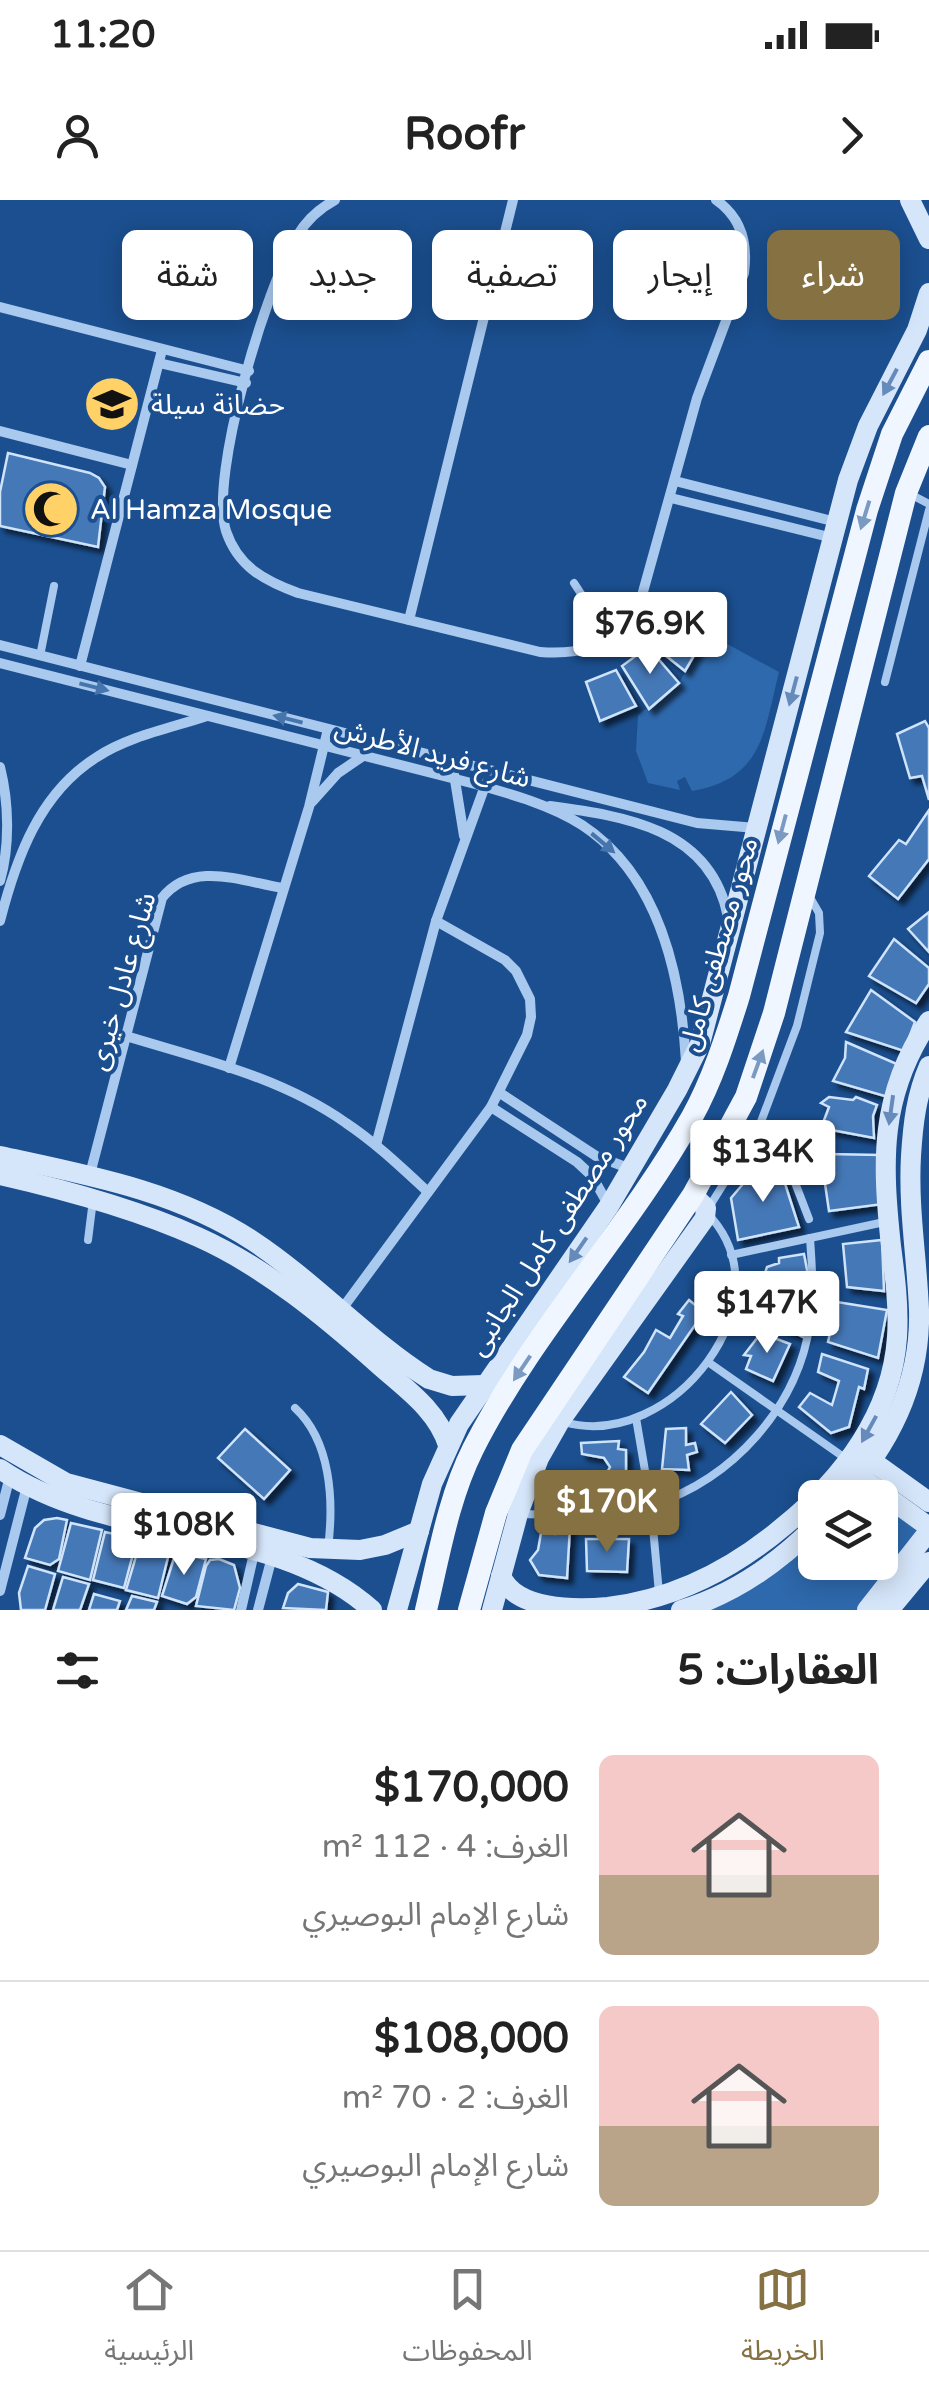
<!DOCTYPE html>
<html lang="ar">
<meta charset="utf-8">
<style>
:root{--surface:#fff;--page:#f6f6f6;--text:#222;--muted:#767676;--line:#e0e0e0;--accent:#857141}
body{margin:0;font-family:"Varela Round","Noto Sans Arabic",sans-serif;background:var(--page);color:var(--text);direction:rtl;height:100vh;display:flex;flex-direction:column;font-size:38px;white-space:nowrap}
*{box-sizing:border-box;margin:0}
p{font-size:32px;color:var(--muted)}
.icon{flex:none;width:55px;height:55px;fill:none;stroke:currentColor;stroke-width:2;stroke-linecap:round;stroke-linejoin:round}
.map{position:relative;height:1410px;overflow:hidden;direction:ltr}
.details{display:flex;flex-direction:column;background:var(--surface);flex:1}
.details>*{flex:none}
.guide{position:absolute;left:30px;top:30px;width:870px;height:90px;direction:rtl;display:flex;gap:20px}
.buttons{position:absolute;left:798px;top:1280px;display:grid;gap:20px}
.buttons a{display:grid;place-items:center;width:100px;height:100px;border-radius:15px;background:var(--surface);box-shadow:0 5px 25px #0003;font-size:50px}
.price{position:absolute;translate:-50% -85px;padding:0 22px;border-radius:10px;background:#fff;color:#222;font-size:32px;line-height:65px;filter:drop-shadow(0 2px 5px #0008)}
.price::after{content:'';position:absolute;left:50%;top:60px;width:30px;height:22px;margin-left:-15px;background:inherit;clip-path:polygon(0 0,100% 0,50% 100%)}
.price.active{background:var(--accent);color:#fff}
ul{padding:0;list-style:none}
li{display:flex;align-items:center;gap:30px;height:250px;padding:0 50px}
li+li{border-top:2px solid var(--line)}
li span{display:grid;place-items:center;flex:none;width:280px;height:200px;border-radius:15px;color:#555}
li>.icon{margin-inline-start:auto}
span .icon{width:120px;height:120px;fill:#fffc;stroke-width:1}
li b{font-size:42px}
h2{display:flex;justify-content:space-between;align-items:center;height:120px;padding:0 50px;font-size:42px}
.tag{padding:0 35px;border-radius:15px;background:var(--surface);box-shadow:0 5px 25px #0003;font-size:35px;line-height:90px}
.tag.active{background:var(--accent);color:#fff}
.status{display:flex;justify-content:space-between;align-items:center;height:70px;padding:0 50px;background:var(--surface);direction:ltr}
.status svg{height:28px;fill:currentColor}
header{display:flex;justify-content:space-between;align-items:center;height:130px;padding:0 50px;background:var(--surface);font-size:45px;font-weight:700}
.menu{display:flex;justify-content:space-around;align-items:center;height:140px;border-top:2px solid var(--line);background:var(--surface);font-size:28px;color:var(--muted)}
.menu a{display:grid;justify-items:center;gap:5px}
.menu .active{color:var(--accent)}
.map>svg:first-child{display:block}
.green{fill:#2e69ad}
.building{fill:#4478b7;stroke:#cfe3fa;stroke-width:2.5;filter:url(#shadow)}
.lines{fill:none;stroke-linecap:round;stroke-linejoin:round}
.lane{stroke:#a9c9ee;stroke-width:8}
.street{stroke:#a9c9ee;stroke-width:10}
.secondary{stroke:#d6e6fa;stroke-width:20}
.primary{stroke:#f0f6ff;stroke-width:22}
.oneway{fill:#668bba}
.oneway2{fill:#7b9ac1}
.oneway3{fill:#4674ac}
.labels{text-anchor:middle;stroke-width:8;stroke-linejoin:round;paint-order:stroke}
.poi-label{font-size:28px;fill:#fff;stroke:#1b4f8f;text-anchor:start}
.street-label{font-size:28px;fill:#fff;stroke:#1b4f8f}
</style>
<div class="status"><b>11:20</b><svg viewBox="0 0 49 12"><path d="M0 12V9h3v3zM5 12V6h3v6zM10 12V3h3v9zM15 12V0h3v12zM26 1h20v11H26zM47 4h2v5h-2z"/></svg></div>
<header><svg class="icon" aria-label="forward" viewBox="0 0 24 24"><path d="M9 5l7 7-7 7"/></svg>Roofr<svg class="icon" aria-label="person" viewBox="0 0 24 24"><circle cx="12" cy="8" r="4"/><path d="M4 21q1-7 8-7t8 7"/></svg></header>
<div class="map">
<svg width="929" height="1410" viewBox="0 0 929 1410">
<defs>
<filter id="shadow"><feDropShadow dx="5.5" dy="5.5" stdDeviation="2.5" flood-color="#0009"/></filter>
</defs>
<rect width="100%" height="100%" fill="#1b4f8f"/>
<g class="green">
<path d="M707,433L779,472C764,532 763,579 692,591L685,577L677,581L680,590L648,583L636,551L638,515L679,483Z"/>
<path d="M860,1277L929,1327L867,1410H681L815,1326V1362H880V1298L841,1297Z"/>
</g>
<g class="building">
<path d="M8,253L90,273L99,278L105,287L98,347L0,326V292Z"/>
<path d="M673,414L707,433L685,471L650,443Z"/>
<path d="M648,447L679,483L649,509L622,466Z"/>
<path d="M616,470L636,506L600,521L586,482Z"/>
<path d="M925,521L929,528V600L922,576L910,578L897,534Z"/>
<path d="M929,610V659L898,699L869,676L899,640L906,644Z"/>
<path d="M929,712V752L908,729Z"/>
<path d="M894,739L929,768V784L916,803L869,776Z"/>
<path d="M871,790L915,822L904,851L846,832Z"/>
<path d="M846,842L899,865L888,897L833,881L845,858Z"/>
<path d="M829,897L853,900L856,897L877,905L873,916L874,938L821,928L829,907L821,903Z"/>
<path d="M826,954L881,955L883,1004L829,1011L824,977Z"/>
<path d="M768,965H779L799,1027L738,1040L731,998L754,971Z"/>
<path d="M882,1040L884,1091L847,1087L843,1044Z"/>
<path d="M804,1054L810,1086L803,1137L756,1115L760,1096L783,1098L785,1084L772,1082L765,1073L767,1067L779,1063V1058Z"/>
<path d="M689,1100L704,1112L648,1193L624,1177L644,1152L656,1130L670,1138L683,1116L678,1114Z"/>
<path d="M837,1102L887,1110L878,1158L828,1142Z"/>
<path d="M761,1133L790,1144L773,1181L746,1169L751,1156L744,1155Z"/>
<path d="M822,1154L868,1169L864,1189L859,1187L849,1227L831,1233L799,1207L810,1193L832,1205L839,1181L818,1172Z"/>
<path d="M731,1192L752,1215L725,1243L701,1224Z"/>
<path d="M686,1228V1245L695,1243L697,1252L687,1255L689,1270L662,1269L666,1229Z"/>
<path d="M245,1229L290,1270L264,1299L218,1258Z"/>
<path d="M619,1241L618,1249L626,1250V1284H620L619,1291L569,1294L570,1280L604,1278L610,1267L604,1258L582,1254L581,1243Z"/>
<path d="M57,1318L67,1320L59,1359L50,1365L25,1358L35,1328L44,1320Z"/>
<path d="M71,1323L102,1330L90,1380L58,1371Z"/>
<path d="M570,1327L567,1378L539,1375L530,1360L538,1350L541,1333L555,1334V1328Z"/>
<path d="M105,1332L137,1339L124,1388L93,1380Z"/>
<path d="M586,1339H629L627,1372L587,1371Z"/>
<path d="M140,1343L170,1349L158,1398L126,1390Z"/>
<path d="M179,1353L206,1359L196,1397L187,1404L162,1396L175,1355Z"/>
<path d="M219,1359L234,1365L240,1388L234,1410L196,1406L206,1366L210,1360Z"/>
<path d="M28,1366L55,1374L45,1410H21L19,1393Z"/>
<path d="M63,1377L89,1384L80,1410H53Z"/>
<path d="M298,1384L328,1392L326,1410L283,1408L288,1393Z"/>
<path d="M94,1394L120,1401L117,1410H89Z"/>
<path d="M132,1396L157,1402L154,1410H126Z"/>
</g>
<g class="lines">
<g class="lane">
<path d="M910,294L929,304"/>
<path d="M574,383L611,440"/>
<path d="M40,456L54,386"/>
<path d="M885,482L929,310"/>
<path d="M759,927L789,967L809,1019"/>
<path d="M88,1040L93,1000"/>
<path d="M731,1055L889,1021"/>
<path d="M708,1162L845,1258"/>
<path d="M295,1208C331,1241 334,1301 328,1348"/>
<path d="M636,1218L651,1306L659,1393"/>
<path d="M564,1222C671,1253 793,1099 706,1012L759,927L797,826L820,733L819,713L808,694"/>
<path d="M523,1314C566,1316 611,1318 652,1305C733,1279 798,1207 810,1123C814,1094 812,1067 810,1038"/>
</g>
<g class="street">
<path d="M335,0C320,8 306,21 297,36C266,88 209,276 226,331C238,367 265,381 298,393L540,452C580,455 608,447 636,417L697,198L744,73C748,44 742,18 716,0"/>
<path d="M0,107L249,171"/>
<path d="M159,163L246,183"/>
<path d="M0,231L132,265"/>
<path d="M675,281L836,322"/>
<path d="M671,298L833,338"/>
<path d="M409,420L513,0"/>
<path d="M0,445L697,623L756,628"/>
<path d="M0,463L475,584C511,594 551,605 582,625C660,676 681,776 686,862"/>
<path d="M80,466L162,150"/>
<path d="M0,567C9,603 10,646 0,681"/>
<path d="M454,574L464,636"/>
<path d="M312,602L338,573L363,556"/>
<path d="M550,606C624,616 711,628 728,717"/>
<path d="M0,721C16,659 39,593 97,557C129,536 171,528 207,516"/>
<path d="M126,836C201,859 281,877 346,923C376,943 402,968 428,992"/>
<path d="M229,868L309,607L328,529"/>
<path d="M500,893L596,956L631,969"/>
<path d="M491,907L577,962L592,976L609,1006"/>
<path d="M376,945L436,721L486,583"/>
<path d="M89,978L162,698C192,660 241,681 282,688"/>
<path d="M339,1113L491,907L527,835L531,817L530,799L516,771L505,760L436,721"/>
<path d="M0,1315L10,1276"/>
<path d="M0,1391L27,1286"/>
<path d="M241,1410L254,1353"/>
<path d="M258,1410L272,1357"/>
</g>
<g class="secondary">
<path d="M910,0L929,39"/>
<path d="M0,956C88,975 177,991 253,1041C315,1082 366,1139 429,1179L452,1186L484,1185"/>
<path d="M0,975C66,990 136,1009 198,1037C265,1067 325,1117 379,1165C406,1189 437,1210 448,1245"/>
<path d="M0,1245L66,1283L310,1348L360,1350L385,1345L419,1331"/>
<path d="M873,1262L929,1302"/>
<path d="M0,1269C110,1344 275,1322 372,1410"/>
<path d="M860,1277L929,1327"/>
<path d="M841,1298C890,1245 921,1184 919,1110C917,1058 908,1008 911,956C913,924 916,896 929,866"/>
<path d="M501,1376C516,1410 574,1410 608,1407C676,1399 733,1369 784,1326C843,1278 892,1214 897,1137C899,1107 895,1076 891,1046C882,961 879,896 929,821"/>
<path d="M397,1410L432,1284L459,1224L609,1006L677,890L700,844L848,280L868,226L917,130L929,93"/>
<path d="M492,1410L518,1314L539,1258L560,1221L705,1018L706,1008L693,995"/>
<path d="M681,1410C732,1395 778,1363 815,1326"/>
<path d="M867,1410L929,1331"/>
<path d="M889,1410L929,1362"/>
</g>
<g class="primary">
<path d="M426,1410C439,1356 448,1299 473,1249C532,1132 627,1032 692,917C713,879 726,837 739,796L867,310L892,234L929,161"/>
<path d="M469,1410L496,1313L522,1250L693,995L746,897L774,813L906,293L929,236"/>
</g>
</g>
<defs><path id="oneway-solid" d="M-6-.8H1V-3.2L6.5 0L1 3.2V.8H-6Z" transform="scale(2.5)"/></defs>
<g class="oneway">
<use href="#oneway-solid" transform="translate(890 182) rotate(118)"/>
<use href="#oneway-solid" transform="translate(793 491) rotate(105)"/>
<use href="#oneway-solid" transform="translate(891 910) rotate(98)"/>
<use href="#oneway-solid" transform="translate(578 1050) rotate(125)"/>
<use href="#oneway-solid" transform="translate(869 1229) rotate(119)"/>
</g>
<g class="oneway2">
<use href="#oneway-solid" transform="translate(865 315) rotate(107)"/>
<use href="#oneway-solid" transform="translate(782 629) rotate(105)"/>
<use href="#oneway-solid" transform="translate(758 864) rotate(-70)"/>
<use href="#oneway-solid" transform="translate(522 1168) rotate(124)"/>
</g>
<g class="oneway3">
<use href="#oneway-solid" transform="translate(94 487) rotate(14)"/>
<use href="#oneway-solid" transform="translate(288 519) rotate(-166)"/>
<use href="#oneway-solid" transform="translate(603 643) rotate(40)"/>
</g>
<defs>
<g id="school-disc" transform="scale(2.875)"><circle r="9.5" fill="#ffd166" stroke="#1b4f8f"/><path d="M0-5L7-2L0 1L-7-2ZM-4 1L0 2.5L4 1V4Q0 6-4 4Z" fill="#111"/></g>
<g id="mosque-disc" transform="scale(2.875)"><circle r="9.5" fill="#ffd166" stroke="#1b4f8f"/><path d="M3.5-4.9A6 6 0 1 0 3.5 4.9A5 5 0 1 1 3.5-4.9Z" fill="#111"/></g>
</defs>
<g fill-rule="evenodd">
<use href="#school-disc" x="112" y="204"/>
<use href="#mosque-disc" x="51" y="309"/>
</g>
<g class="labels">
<g class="poi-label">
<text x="151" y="214">حضانة سيلة</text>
<text x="90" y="319">Al Hamza Mosque</text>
</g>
<g class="street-label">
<text transform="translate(433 552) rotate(15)" y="10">شارع فريد الأطرش</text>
<text transform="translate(718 744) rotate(-74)" y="10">محور مصطفى كامل</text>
<text transform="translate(121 781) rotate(-74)" y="10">شارع عادل خيرى</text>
<text transform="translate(557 1024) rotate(-57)" y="10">محور مصطفى كامل الجانبى</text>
</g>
</g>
</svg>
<div class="buttons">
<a><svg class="icon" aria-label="layers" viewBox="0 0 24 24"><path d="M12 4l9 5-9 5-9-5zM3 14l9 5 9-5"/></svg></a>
</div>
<b class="price" style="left:650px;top:477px">$76.9K</b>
<b class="price" style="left:763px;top:1005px">$134K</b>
<b class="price" style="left:767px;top:1156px">$147K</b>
<b class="price active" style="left:607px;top:1355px">$170K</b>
<b class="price" style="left:184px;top:1378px">$108K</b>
<div class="guide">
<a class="tag active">شراء</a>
<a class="tag">إيجار</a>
<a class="tag">تصفية</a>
<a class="tag">جديد</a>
<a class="tag">شقة</a>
</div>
</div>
<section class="details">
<h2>العقارات: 5<svg class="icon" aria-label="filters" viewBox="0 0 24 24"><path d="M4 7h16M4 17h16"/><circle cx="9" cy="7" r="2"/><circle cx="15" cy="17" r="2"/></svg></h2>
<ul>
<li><span style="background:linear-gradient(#f6c9c9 60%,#b9a48a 0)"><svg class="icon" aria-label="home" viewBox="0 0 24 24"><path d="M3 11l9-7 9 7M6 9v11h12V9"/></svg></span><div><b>$170,000</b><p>الغرف: 4 · 112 m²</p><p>شارع الإمام البوصيري</p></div></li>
<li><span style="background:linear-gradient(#f6c9c9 60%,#b9a48a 0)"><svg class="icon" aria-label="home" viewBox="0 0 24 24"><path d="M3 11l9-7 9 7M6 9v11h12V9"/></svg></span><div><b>$108,000</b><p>الغرف: 2 · 70 m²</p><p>شارع الإمام البوصيري</p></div></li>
</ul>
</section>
<nav class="menu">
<a class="active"><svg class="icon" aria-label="map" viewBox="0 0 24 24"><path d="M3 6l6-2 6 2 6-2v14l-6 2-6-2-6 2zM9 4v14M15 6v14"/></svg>الخريطة</a>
<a><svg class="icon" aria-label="saved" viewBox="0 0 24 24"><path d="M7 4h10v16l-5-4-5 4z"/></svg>المحفوظات</a>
<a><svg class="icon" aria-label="home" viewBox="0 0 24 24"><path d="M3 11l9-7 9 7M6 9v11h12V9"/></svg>الرئيسية</a>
</nav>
